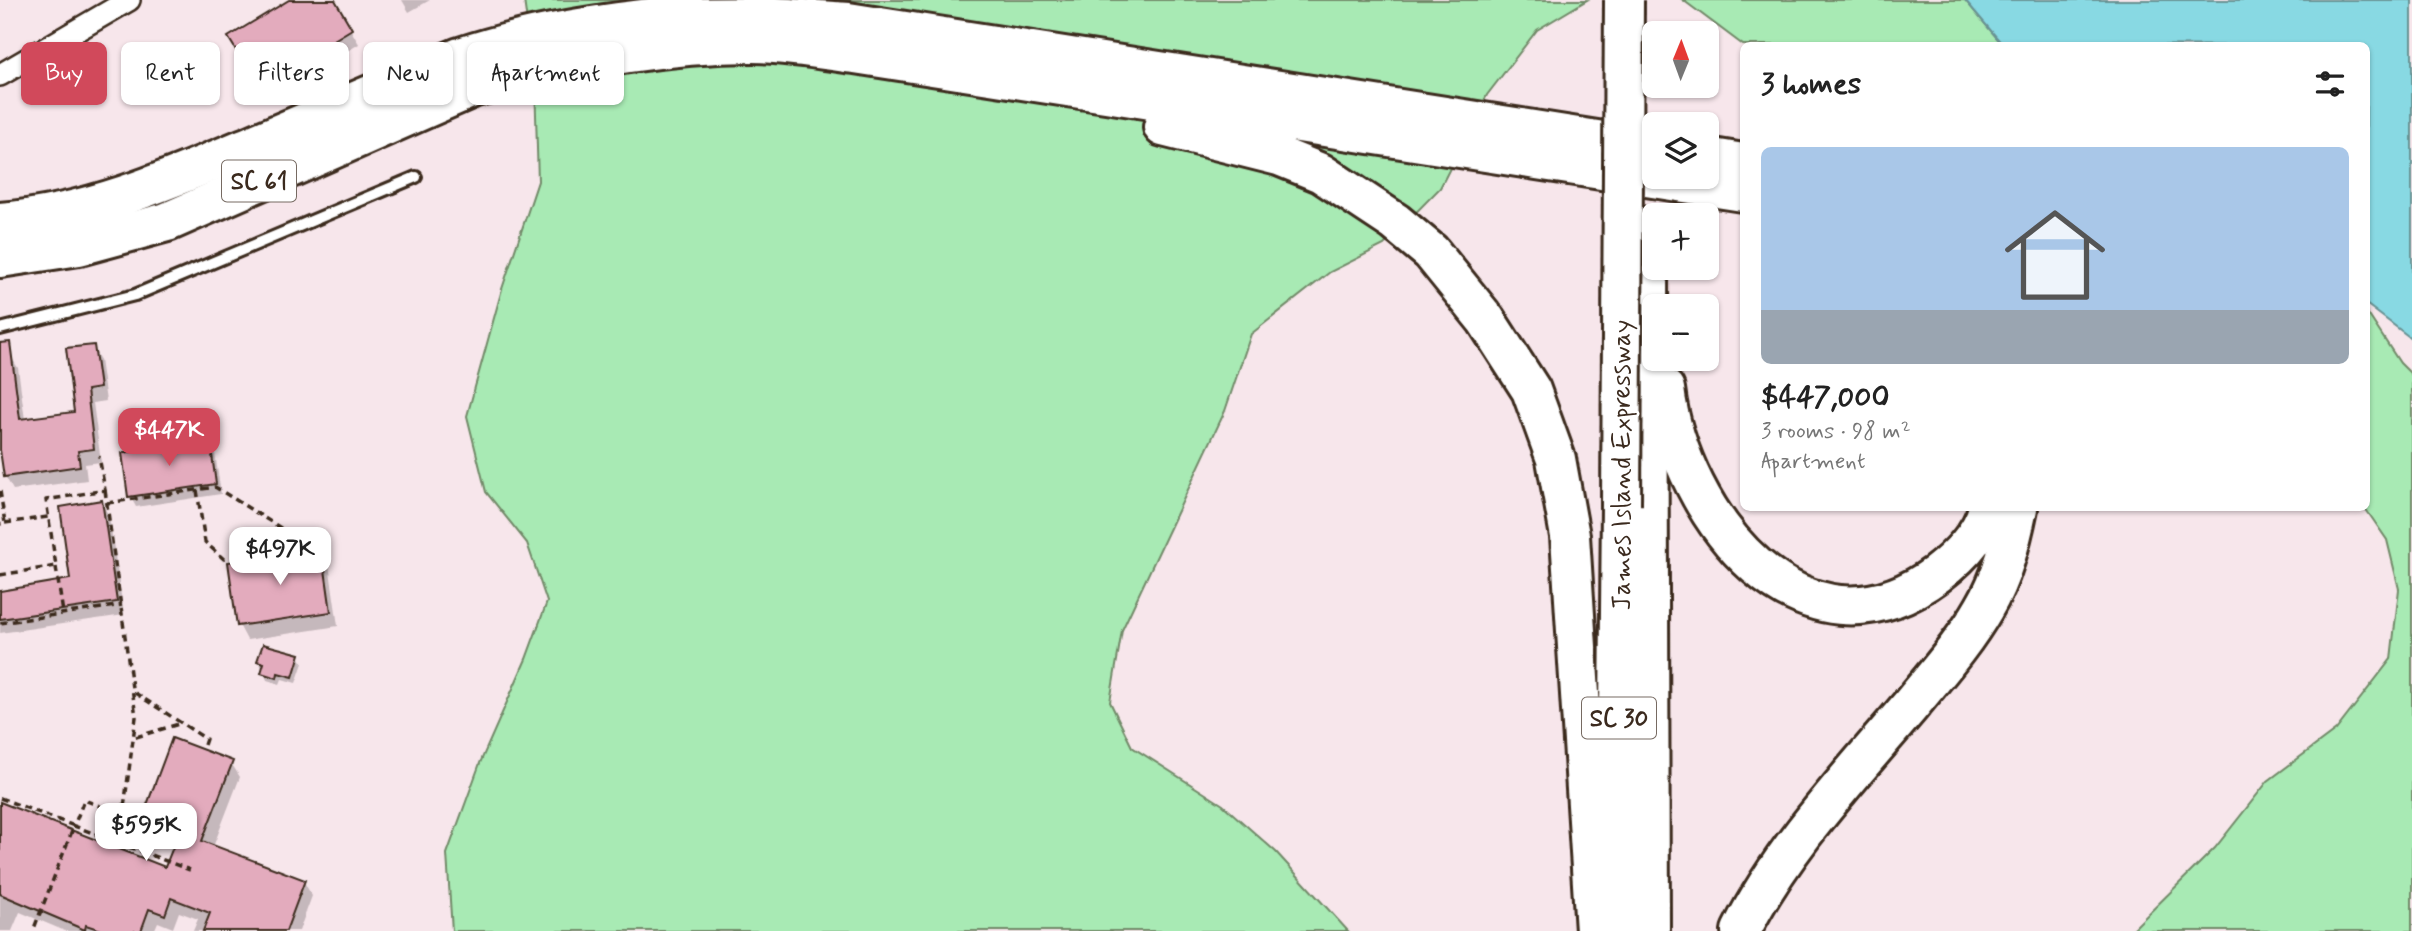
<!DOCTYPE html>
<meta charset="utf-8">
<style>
:root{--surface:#fff;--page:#f2f2f2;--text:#222;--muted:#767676;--accent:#d1495b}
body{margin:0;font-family:Mynerve,sans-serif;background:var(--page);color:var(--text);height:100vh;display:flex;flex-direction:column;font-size:26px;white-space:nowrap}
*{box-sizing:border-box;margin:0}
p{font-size:23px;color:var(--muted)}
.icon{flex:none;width:38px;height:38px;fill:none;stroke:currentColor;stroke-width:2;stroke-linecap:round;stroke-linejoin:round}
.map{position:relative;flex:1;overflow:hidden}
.details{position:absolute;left:1740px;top:42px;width:630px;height:469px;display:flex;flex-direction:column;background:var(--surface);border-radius:10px;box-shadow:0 2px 5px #0004}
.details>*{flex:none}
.top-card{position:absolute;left:21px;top:42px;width:665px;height:63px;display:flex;gap:14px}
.needle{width:46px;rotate:1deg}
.fabs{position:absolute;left:1642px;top:21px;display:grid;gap:14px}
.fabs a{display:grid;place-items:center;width:77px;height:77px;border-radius:10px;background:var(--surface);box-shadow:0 2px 5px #0004;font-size:35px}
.price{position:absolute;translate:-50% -60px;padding:0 16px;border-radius:14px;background:#fff;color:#222;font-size:23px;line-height:46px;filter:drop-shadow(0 2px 4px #0008)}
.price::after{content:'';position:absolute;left:50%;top:42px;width:21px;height:16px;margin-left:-10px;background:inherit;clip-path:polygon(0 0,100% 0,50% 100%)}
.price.active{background:var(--accent);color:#fff}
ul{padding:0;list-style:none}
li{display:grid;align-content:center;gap:14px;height:371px;padding:0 21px}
li span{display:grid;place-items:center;height:217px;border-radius:10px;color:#555}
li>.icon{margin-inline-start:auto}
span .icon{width:126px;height:126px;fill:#fffc;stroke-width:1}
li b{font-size:30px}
h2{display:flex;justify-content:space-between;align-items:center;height:84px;padding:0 21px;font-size:30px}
.tag{padding:0 24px;border-radius:10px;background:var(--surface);box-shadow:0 2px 5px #0004;font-size:24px;line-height:63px}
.tag.active{background:var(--accent);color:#fff}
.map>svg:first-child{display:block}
.green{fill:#a8eab4;stroke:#728a69;stroke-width:2}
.water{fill:#88d9e3;stroke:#699394;stroke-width:2}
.shadow{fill:#0003}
.building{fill:#e3abbd;stroke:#3b2a1e;stroke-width:2}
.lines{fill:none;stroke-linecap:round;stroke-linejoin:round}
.lane-casing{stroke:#3b2a1e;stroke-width:16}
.street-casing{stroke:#3b2a1e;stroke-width:26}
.highway-casing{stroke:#3b2a1e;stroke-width:44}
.path{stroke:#3b2a1e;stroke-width:3.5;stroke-dasharray:7 5;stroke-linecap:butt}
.lane{stroke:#fff;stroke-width:10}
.street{stroke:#fff;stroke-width:21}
.highway{stroke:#fff;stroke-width:38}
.highway-bridge-casing{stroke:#3b2a1e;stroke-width:44;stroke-linecap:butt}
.highway-bridge{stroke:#fff;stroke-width:38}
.labels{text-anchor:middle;stroke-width:5;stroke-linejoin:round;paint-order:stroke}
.shield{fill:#fff;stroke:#766a62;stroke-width:2}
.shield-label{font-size:24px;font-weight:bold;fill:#3b2a1e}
.street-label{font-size:26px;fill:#3b2a1e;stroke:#fff}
</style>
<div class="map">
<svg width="2412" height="931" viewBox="0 0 2412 931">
<rect width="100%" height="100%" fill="#f7e6eb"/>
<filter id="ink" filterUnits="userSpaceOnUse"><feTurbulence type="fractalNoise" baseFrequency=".0143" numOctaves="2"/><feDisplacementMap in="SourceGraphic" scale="14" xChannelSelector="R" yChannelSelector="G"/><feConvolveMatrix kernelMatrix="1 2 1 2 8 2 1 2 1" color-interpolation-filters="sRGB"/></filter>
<g filter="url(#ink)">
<g class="green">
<path d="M524,0H1587L1537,30L1487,95L1440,188L1384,245L1330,272L1251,334L1225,411L1122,630L1110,702L1132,747L1223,805L1276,852L1348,931H452L447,854L480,763L526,659L547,602L527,543L486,492L467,416L502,289L538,181L535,82Z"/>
<path d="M1683,0H1965L2003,45H1743Z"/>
<path d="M2366,311L2400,363L2412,375V931H2131L2215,848L2268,781L2336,730L2391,659L2399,589L2387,540L2365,508Z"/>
</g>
<path class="water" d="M1965,0H2412V339L2366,304V46L2003,45Z"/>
<g class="shadow">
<path d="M292,0H333L359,44L268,100L230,37Z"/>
<path d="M402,0H430L409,12Z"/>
<path d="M93,347L100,360L106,401L93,403L101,462L85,464L87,480L13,490L5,476L0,438V356L10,355L18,368L25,420L76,414Z"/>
<path d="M209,442L215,453L221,494L136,507L130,496Z"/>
<path d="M101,502L109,516L124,615L0,633V593L72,581Z"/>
<path d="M321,550L329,564L338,626L247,640L239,625Z"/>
<path d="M299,656L303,663L296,683L282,679L280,684L267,680L259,661Z"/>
<path d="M231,763L240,777L213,847L304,882L312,896L299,931H193L198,919L179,912L173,928L158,922L154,931H65L20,912L12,931H0V804L166,870L179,836L154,827L146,813Z"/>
</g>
<g class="building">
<path d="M289,0H335L352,29L258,86L228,37Z"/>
<path d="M10,342L20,419L74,412L66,348L94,345L100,388L87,390L94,449L78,451L80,466L4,477L0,450V343Z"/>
<path d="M210,440L216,484L128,497L122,453Z"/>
<path d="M102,500L117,602L0,619V591L70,579L60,507Z"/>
<path d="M322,548L331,612L237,626L228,562Z"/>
<path d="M263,644L300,654L293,677L278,673L277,678L261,673L264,663L257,661Z"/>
<path d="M172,738L233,761L202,841L305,880L286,931H203L210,913L171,898L165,915L149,909L141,931H104L86,925L85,930L0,894V802L165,867L181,827L144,813Z"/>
</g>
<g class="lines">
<g class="lane-casing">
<path id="lane" d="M0,329L135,295L416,177"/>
</g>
<g class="street-casing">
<path id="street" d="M0,75L129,0"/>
</g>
<g class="highway-casing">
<g id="highway">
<path d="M652,18L774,17L848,22L1654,149"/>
<path d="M1163,127L1279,156L1321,173L1395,222L1431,252L1486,320L1531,390L1556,459L1570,536L1595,931"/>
<path d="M1706,157L1743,163"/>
<path d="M0,222C91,215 176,177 259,142C326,114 393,85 460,57C532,33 604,23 679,15"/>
<path d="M1648,256L1650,931"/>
<path d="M0,258L79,246L167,222L472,88C563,61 658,44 753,43C786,43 821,50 855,54L1743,192"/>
<path d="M1665,389C1680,514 1802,674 1937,574C1958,558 1982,534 1988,508"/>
<path d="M1617,930L1621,505"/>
<path d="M1741,931C1783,847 1850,777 1910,706C1936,674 1964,643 1984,608C2002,578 2011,542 2018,508"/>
</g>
</g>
<g class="path">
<path d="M105,490L136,717L123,815"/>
<path d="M197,490L205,542L226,561"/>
<path d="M0,491L5,523L0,524"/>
<path d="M107,503L215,487L303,542"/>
<path d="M5,523L48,517"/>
<path d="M56,567L63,613"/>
<path d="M0,575L56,566L46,500L105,490L99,456"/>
<path d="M0,623L122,605"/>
<path d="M135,693L206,739L204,745"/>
<path d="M136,737L182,723"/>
<path d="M0,798L74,826L33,931"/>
<path d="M113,841L123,815L84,800L74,826L190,870"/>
</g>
<use href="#lane" class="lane"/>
<use href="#street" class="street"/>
<use href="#highway" class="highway"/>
<g class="highway-bridge-casing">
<path id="highway-bridge" d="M1621,505L1624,0"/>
</g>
<use href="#highway-bridge" class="highway-bridge"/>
</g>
</g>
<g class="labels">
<g class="shield">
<rect x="222" y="160.5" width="74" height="41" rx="5"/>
<rect x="1582" y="697.5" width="74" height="41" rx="5"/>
</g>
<g class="shield-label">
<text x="259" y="189">SC 61</text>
<text x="1619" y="726">SC 30</text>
</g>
<g class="street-label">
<text transform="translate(1621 465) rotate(-90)" y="9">James Island Expressway</text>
</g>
</g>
</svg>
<div class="fabs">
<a><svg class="needle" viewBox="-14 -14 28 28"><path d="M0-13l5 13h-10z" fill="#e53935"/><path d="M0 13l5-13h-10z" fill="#767676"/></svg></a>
<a><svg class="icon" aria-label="layers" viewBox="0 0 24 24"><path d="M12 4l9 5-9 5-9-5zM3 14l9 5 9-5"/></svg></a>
<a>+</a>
<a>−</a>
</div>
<b class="price active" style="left:169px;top:468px">$447K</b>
<b class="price" style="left:280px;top:587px">$497K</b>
<b class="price" style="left:146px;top:863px">$595K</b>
<div class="top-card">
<a class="tag active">Buy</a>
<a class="tag">Rent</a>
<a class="tag">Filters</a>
<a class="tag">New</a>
<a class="tag">Apartment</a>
</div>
<section class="details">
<h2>3 homes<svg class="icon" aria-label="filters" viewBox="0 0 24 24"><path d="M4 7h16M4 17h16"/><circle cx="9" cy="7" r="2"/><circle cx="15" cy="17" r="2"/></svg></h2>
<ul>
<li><span style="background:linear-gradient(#a9c7e8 75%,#9aa5b1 0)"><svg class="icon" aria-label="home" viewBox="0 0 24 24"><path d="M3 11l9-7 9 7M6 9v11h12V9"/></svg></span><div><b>$447,000</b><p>3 rooms · 98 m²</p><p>Apartment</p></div></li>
</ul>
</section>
</div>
